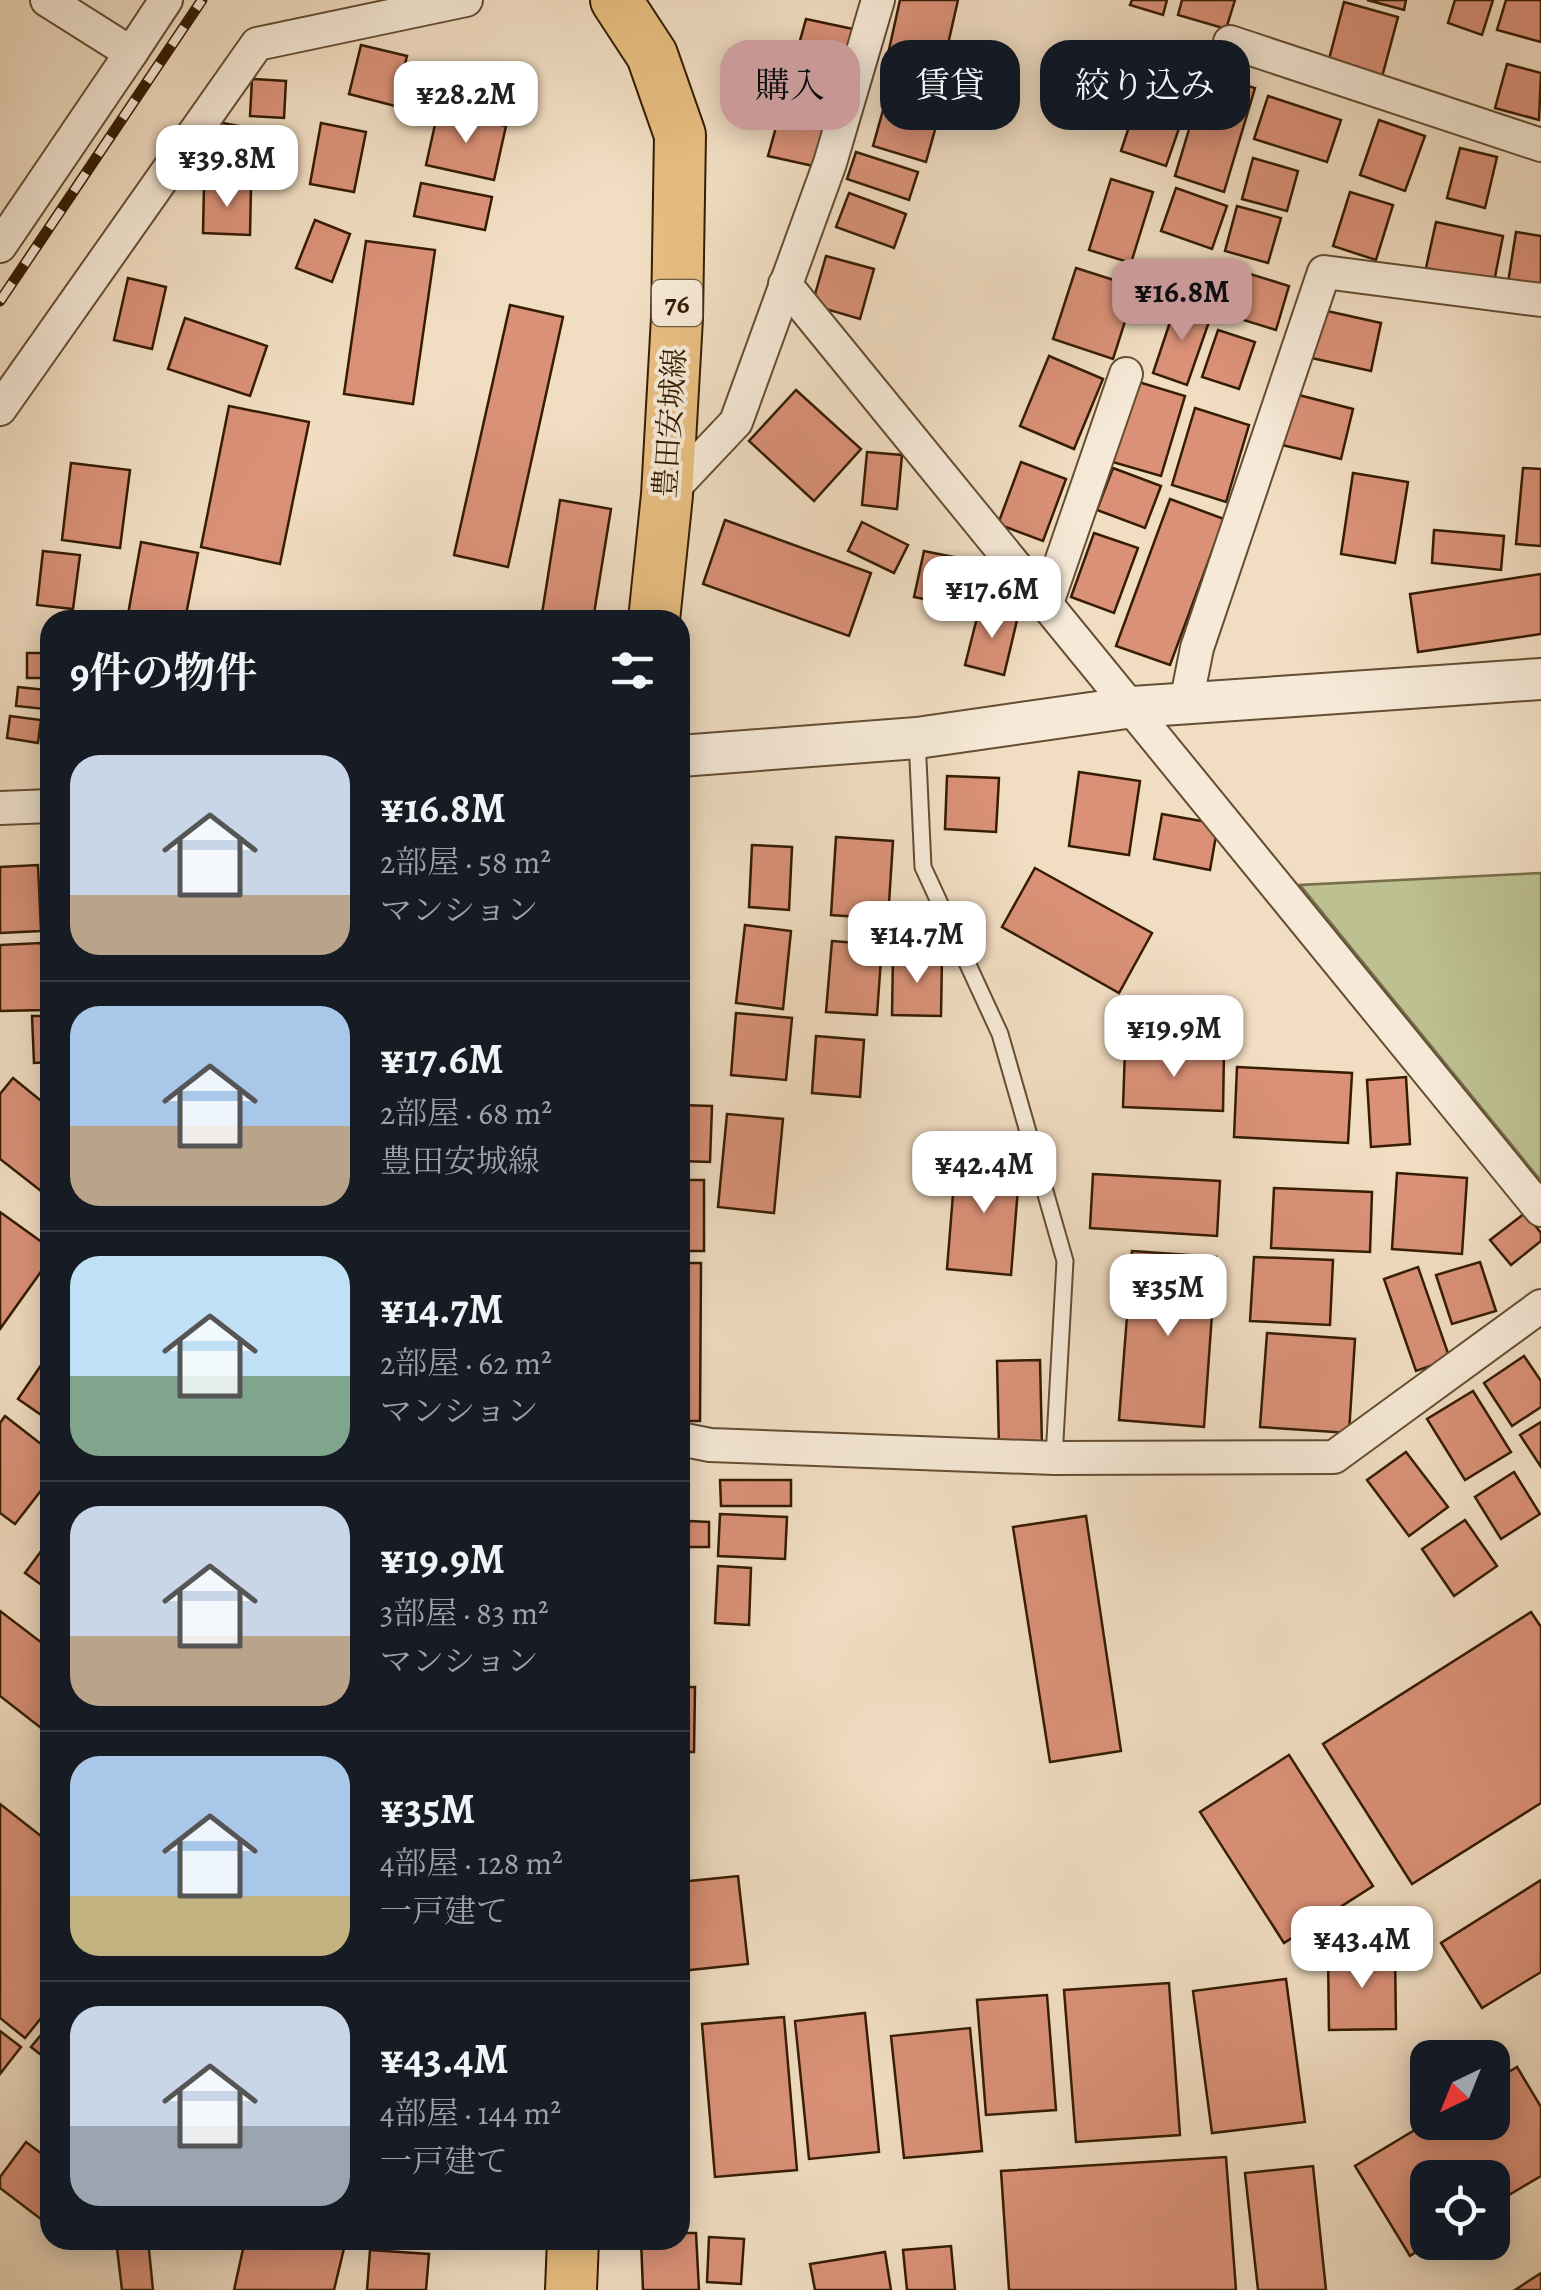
<!DOCTYPE html>
<html lang="ja">
<meta charset="utf-8">
<style>
:root{--surface:#171b24;--page:#242831;--text:#f1f3f6;--muted:#9ea1a6;--line:#363941;--accent:#c59692}
body{margin:0;font-family:Alegreya,"Noto Serif JP",serif;background:var(--page);color:var(--text);height:100vh;display:flex;flex-direction:column;font-size:38px;white-space:nowrap}
*{box-sizing:border-box;margin:0}
p{font-size:32px;color:var(--muted)}
.icon{flex:none;width:55px;height:55px;fill:none;stroke:currentColor;stroke-width:2;stroke-linecap:round;stroke-linejoin:round}
.map{position:relative;flex:1;overflow:hidden}
.details{position:absolute;left:40px;top:610px;width:650px;height:1640px;display:flex;flex-direction:column;background:var(--surface);border-radius:30px;box-shadow:0 5px 25px #0003}
.details>*{flex:none}
.guide{position:absolute;left:720px;top:40px;width:670px;height:90px;display:flex;gap:20px}
.needle{width:65px;rotate:223deg}
.controls{position:absolute;left:1410px;top:2040px;display:grid;gap:20px}
.controls a{display:grid;place-items:center;width:100px;height:100px;border-radius:20px;background:var(--surface);box-shadow:0 5px 25px #0003;font-size:50px}
.price{position:absolute;translate:-50% -85px;padding:0 22px;border-radius:20px;background:#fff;color:#222;font-size:32px;line-height:65px;filter:drop-shadow(0 2px 5px #0008)}
.price::after{content:'';position:absolute;left:50%;top:60px;width:30px;height:22px;margin-left:-15px;background:inherit;clip-path:polygon(0 0,100% 0,50% 100%)}
.price.active{background:var(--accent);color:#111}
ul{padding:0;list-style:none}
li{display:flex;align-items:center;gap:30px;height:250px;padding:0 30px}
li+li{border-top:2px solid var(--line)}
li span{display:grid;place-items:center;flex:none;width:280px;height:200px;border-radius:30px;color:#555}
li>.icon{margin-inline-start:auto}
span .icon{width:120px;height:120px;fill:#fffc;stroke-width:1}
li b{font-size:42px}
h2{display:flex;justify-content:space-between;align-items:center;height:120px;padding:0 30px;font-size:42px}
.tag{padding:0 35px;border-radius:30px;background:var(--surface);box-shadow:0 5px 25px #0003;font-size:35px;line-height:90px}
.tag.active{background:var(--accent);color:#111}
.map>svg:first-child{display:block}
.green{fill:#bdc091;stroke:#796e4a;stroke-width:2.5}
.building{fill:#da9178;stroke:#351d02;stroke-width:2.5}
.lines{fill:none;stroke-linecap:round;stroke-linejoin:round}
.service-casing{stroke:#644d32;stroke-width:19}
.minor-casing{stroke:#644d32;stroke-width:36}
.tertiary-casing{stroke:#644d32;stroke-width:44}
.primary-casing{stroke:#351d02;stroke-width:54}
.service{stroke:#f6e9d7;stroke-width:15}
.minor{stroke:#f6e9d7;stroke-width:32}
.tertiary{stroke:#f6e9d7;stroke-width:40}
.primary{stroke:#e8be81;stroke-width:50}
.rail-casing{stroke:#351d02;stroke-width:11}
.rail{stroke:#f6e9d7;stroke-width:8;stroke-dasharray:22;stroke-linecap:butt}
.labels{text-anchor:middle;stroke-width:8;stroke-linejoin:round;paint-order:stroke}
.shield{fill:#f6e9d7;stroke:#6f5a42;stroke-width:2.5}
.shield-label{font-size:28px;font-weight:bold;fill:#351d02}
.street-label{font-size:30px;fill:#351d02;stroke:#f6e9d7}
</style>
<div class="map">
<svg width="1541" height="2290" viewBox="0 0 1541 2290">
<rect width="100%" height="100%" fill="#f1ddc2"/>
<filter id="stains"><feTurbulence type="fractalNoise" baseFrequency=".002" numOctaves="4"/><feColorMatrix values="0 0 0 0 .2 0 0 0 0 .09 0 0 0 0 .02 0 0 0 .5 -.17"/></filter>
<radialGradient id="worn" r=".72"><stop offset=".6" stop-color="#630" stop-opacity="0"/><stop offset="1" stop-color="#630" stop-opacity=".3"/></radialGradient>
<path class="green" d="M1541,873V1181L1300,885Z"/>
<g class="building">
<path d="M900,0H958L941,75L886,63Z"/>
<path d="M1132,0H1167L1163,15L1130,5Z"/>
<path d="M1182,0H1235L1226,29L1178,15Z"/>
<path d="M1367,0H1406L1404,10Z"/>
<path d="M1455,0H1493L1482,35L1448,23Z"/>
<path d="M1506,0H1541V42L1497,30Z"/>
<path d="M1344,2L1398,17L1382,77L1328,63Z"/>
<path d="M806,19L853,29L818,167L768,156Z"/>
<path d="M361,45L407,56L395,106L349,94Z"/>
<path d="M1507,64L1541,73L1539,120L1495,108Z"/>
<path d="M1206,73L1255,88L1224,192L1175,176Z"/>
<path d="M892,78L945,94L926,162L873,146Z"/>
<path d="M252,79L286,81L284,118L250,116Z"/>
<path d="M1268,96L1341,120L1327,162L1254,139Z"/>
<path d="M1138,99L1184,114L1166,166L1121,151Z"/>
<path d="M438,111L506,126L494,180L426,165Z"/>
<path d="M1379,120L1425,136L1405,191L1360,175Z"/>
<path d="M213,121L264,131L256,170L206,159Z"/>
<path d="M321,123L366,132L354,192L310,184Z"/>
<path d="M1460,148L1497,157L1485,208L1447,198Z"/>
<path d="M856,152L918,172L909,200L847,179Z"/>
<path d="M1253,158L1298,171L1287,211L1242,199Z"/>
<path d="M1111,179L1153,192L1131,263L1089,250Z"/>
<path d="M421,183L492,197L485,230L414,216Z"/>
<path d="M204,185L251,187L250,235L203,233Z"/>
<path d="M1176,188L1227,206L1212,249L1161,231Z"/>
<path d="M1350,192L1393,205L1376,260L1333,246Z"/>
<path d="M849,193L906,214L894,248L836,227Z"/>
<path d="M1237,206L1281,218L1268,263L1225,251Z"/>
<path d="M315,220L350,234L332,282L296,268Z"/>
<path d="M1436,222L1503,236L1494,282L1426,268Z"/>
<path d="M1516,232L1541,236V295L1507,289Z"/>
<path d="M366,241L435,250L413,404L344,394Z"/>
<path d="M826,256L874,269L860,319L812,305Z"/>
<path d="M1076,268L1136,287L1113,359L1053,339Z"/>
<path d="M1237,270L1289,286L1276,330L1224,314Z"/>
<path d="M128,278L166,287L152,349L114,340Z"/>
<path d="M1176,304L1211,316L1187,385L1153,373Z"/>
<path d="M510,305L563,317L508,567L454,555Z"/>
<path d="M1318,309L1381,323L1371,371L1307,357Z"/>
<path d="M185,318L267,346L250,396L168,369Z"/>
<path d="M1218,330L1255,342L1239,389L1202,377Z"/>
<path d="M1049,356L1103,379L1074,449L1020,426Z"/>
<path d="M1132,380L1185,396L1161,476L1109,461Z"/>
<path d="M796,390L861,449L814,501L749,441Z"/>
<path d="M1291,393L1353,409L1341,459L1278,444Z"/>
<path d="M229,406L309,422L280,564L201,547Z"/>
<path d="M1195,408L1249,425L1226,502L1172,485Z"/>
<path d="M867,452L902,455L897,509L862,505Z"/>
<path d="M1021,462L1066,479L1043,541L998,524Z"/>
<path d="M71,463L130,470L120,548L62,540Z"/>
<path d="M1113,468L1161,486L1145,528L1097,510Z"/>
<path d="M1523,468L1541,469V546L1516,544Z"/>
<path d="M1353,473L1408,482L1395,563L1341,554Z"/>
<path d="M1170,499L1224,519L1170,665L1116,646Z"/>
<path d="M560,500L611,509L593,620H541Z"/>
<path d="M725,520L871,573L849,636L703,584Z"/>
<path d="M862,522L908,545L894,573L848,551Z"/>
<path d="M1434,530L1504,536L1501,570L1432,563Z"/>
<path d="M1094,533L1138,548L1114,613L1071,597Z"/>
<path d="M141,542L198,553L185,620H127Z"/>
<path d="M43,551L80,555L73,609L37,605Z"/>
<path d="M924,551L973,561L964,607L914,597Z"/>
<path d="M1541,574V634L1418,652L1410,594Z"/>
<path d="M980,606L1018,616L1004,675L965,665Z"/>
<rect x="27" y="653" width="17" height="25"/>
<path d="M18,687L47,690L45,709L16,706Z"/>
<path d="M10,716L41,720L38,743L7,738Z"/>
<path d="M1079,772L1140,781L1129,855L1069,846Z"/>
<path d="M947,776L999,778L996,832L945,829Z"/>
<path d="M1162,814L1218,824L1210,870L1154,859Z"/>
<path d="M836,837L893,841L888,919L831,915Z"/>
<path d="M752,845L792,847L789,910L749,907Z"/>
<path d="M38,865L41,931L0,933V867Z"/>
<path d="M1035,868L1152,933L1119,993L1002,927Z"/>
<path d="M745,925L791,931L783,1009L736,1003Z"/>
<path d="M832,941L882,945L877,1015L826,1012Z"/>
<path d="M41,943L44,1010L0,1011V945Z"/>
<path d="M893,955L942,956L941,1016L892,1015Z"/>
<path d="M736,1013L792,1018L786,1080L731,1075Z"/>
<path d="M32,1016H50V1062L34,1063Z"/>
<path d="M816,1036L864,1040L860,1097L812,1093Z"/>
<path d="M1125,1049L1224,1052L1223,1111L1123,1107Z"/>
<path d="M1237,1067L1352,1073L1348,1143L1234,1137Z"/>
<path d="M1406,1077L1410,1144L1371,1147L1367,1080Z"/>
<path d="M13,1078L50,1108V1198L0,1159V1094Z"/>
<path d="M680,1105L712,1106L710,1162L680,1161Z"/>
<path d="M727,1114L783,1119L774,1213L718,1207Z"/>
<path d="M956,1157L1020,1163L1011,1275L947,1269Z"/>
<path d="M1397,1173L1467,1178L1462,1254L1392,1249Z"/>
<path d="M1093,1174L1220,1181L1217,1236L1090,1228Z"/>
<rect x="680" y="1180" width="24" height="71"/>
<path d="M1274,1188L1372,1192L1370,1252L1271,1248Z"/>
<path d="M0,1212L50,1248V1259L0,1329Z"/>
<path d="M1525,1213L1541,1233V1241L1511,1265L1490,1240Z"/>
<path d="M1132,1251L1216,1257L1204,1427L1119,1420Z"/>
<path d="M1254,1257L1333,1260L1330,1325L1250,1321Z"/>
<path d="M1480,1262L1496,1311L1452,1324L1436,1275Z"/>
<path d="M680,1263H701L700,1421H680Z"/>
<path d="M1418,1267L1450,1359L1416,1371L1384,1279Z"/>
<path d="M1267,1333L1355,1339L1349,1433L1260,1427Z"/>
<path d="M50,1352V1421L18,1399Z"/>
<path d="M1524,1356L1541,1381V1407L1512,1426L1484,1383Z"/>
<path d="M1040,1360L1042,1447L999,1448L997,1361Z"/>
<path d="M1473,1391L1511,1452L1465,1480L1427,1419Z"/>
<path d="M5,1416L50,1451V1479L15,1524L0,1513V1423Z"/>
<path d="M1541,1422V1467L1520,1435Z"/>
<path d="M1406,1452L1448,1507L1409,1536L1367,1480Z"/>
<path d="M1514,1472L1540,1514L1501,1539L1475,1497Z"/>
<path d="M720,1480H791V1506H721Z"/>
<path d="M720,1514L787,1517L785,1559L718,1556Z"/>
<path d="M1086,1516L1121,1751L1050,1762L1013,1527Z"/>
<path d="M1465,1520L1497,1566L1454,1596L1422,1549Z"/>
<path d="M689,1521L709,1522V1547H688Z"/>
<path d="M50,1539V1591L25,1573Z"/>
<path d="M718,1566L751,1568L749,1625L715,1623Z"/>
<path d="M0,1611L50,1649V1735L0,1696Z"/>
<path d="M1531,1612L1541,1627V1803L1412,1884L1323,1744Z"/>
<path d="M680,1687H695L694,1752H680Z"/>
<path d="M1289,1755L1373,1886L1284,1943L1200,1812Z"/>
<path d="M0,1804L50,1843V2007L25,2038L0,2018Z"/>
<path d="M738,1876L748,1964L680,1971V1882Z"/>
<path d="M1541,1880V1972L1482,2008L1441,1943Z"/>
<path d="M1395,1952L1396,2029L1329,2030L1328,1953Z"/>
<path d="M1286,1979L1305,2122L1212,2133L1193,1991Z"/>
<path d="M1169,1983L1180,2135L1076,2142L1064,1990Z"/>
<path d="M1047,1995L1056,2110L986,2115L977,2000Z"/>
<path d="M865,2013L879,2152L809,2159L795,2021Z"/>
<path d="M784,2017L797,2170L715,2177L702,2024Z"/>
<path d="M50,2024V2062L31,2047Z"/>
<path d="M970,2028L982,2151L904,2158L891,2036Z"/>
<path d="M0,2031L21,2047L0,2074Z"/>
<path d="M1517,2067L1541,2107V2176L1492,2205V2178H1428V2242H1431L1410,2256L1355,2166L1428,2122H1492V2082Z"/>
<path d="M26,2142L50,2160V2226L0,2188V2177Z"/>
<path d="M1226,2157L1236,2290H1009L1001,2171Z"/>
<path d="M1313,2166L1326,2290H1258L1245,2173Z"/>
<path d="M680,2233H696L699,2290H643L641,2240H680Z"/>
<path d="M709,2237L744,2239L741,2284L707,2282Z"/>
<path d="M116,2240H148L153,2290H122Z"/>
<path d="M245,2240H346L334,2290H234Z"/>
<path d="M951,2246L955,2290H907L903,2250Z"/>
<path d="M370,2250L429,2254L426,2290H367Z"/>
<path d="M885,2252L891,2290H815L810,2264Z"/>
<path d="M1541,2273V2290H1515Z"/>
</g>
<g class="lines">
<g class="service-casing">
<path id="service" d="M917,738L923,867L1000,1034L1065,1261L1054,1458"/>
</g>
<g class="minor-casing">
<g id="minor">
<path d="M47,0L131,53L166,0"/>
<path d="M1230,42L1541,145"/>
<path d="M0,246L131,53"/>
<path d="M785,284L1541,1210"/>
<path d="M0,409L257,44L466,0"/>
<path d="M667,495L736,422L830,163L878,0"/>
<path d="M1047,603L1126,374"/>
<path d="M1186,703L1197,648L1324,272L1541,300"/>
<path d="M0,808L50,806"/>
<path d="M680,1439L710,1445L1054,1458L1334,1457L1541,1306"/>
</g>
</g>
<g class="tertiary-casing">
<path id="tertiary" d="M680,756L917,738L1133,707L1541,679"/>
</g>
<g class="primary-casing">
<g id="primary">
<path d="M616,0L652,55L680,135L677,318L667,495L654,620"/>
<path d="M571,2290L573,2240"/>
</g>
</g>
<use href="#service" class="service"/>
<use href="#minor" class="minor"/>
<use href="#tertiary" class="tertiary"/>
<use href="#primary" class="primary"/>
<g class="rail-casing">
<path id="rail" d="M0,301L202,0"/>
</g>
<use href="#rail" class="rail"/>
</g>
<g class="labels">
<rect class="shield" x="652" y="280" width="50" height="46" rx="8"/>
<g class="shield-label">
<text x="677" y="313">76</text>
</g>
<g class="street-label">
<text transform="translate(670 423) rotate(-86)" y="10">豊田安城線</text>
</g>
</g>
<rect width="100%" height="100%" filter="url(#stains)"/>
<rect width="100%" height="100%" fill="url(#worn)"/>
</svg>
<div class="controls">
<a><svg class="needle" viewBox="-14 -14 28 28"><path d="M0-13l5 13h-10z" fill="#e53935"/><path d="M0 13l5-13h-10z" fill="#9ea1a6"/></svg></a>
<a><svg class="icon" aria-label="locate" viewBox="0 0 24 24"><circle cx="12" cy="12" r="6"/><path d="M12 2v4M12 18v4M2 12h4M18 12h4"/></svg></a>
</div>
<b class="price" style="left:466px;top:146px">¥28.2M</b>
<b class="price" style="left:227px;top:210px">¥39.8M</b>
<b class="price active" style="left:1182px;top:344px">¥16.8M</b>
<b class="price" style="left:992px;top:641px">¥17.6M</b>
<b class="price" style="left:917px;top:986px">¥14.7M</b>
<b class="price" style="left:1174px;top:1080px">¥19.9M</b>
<b class="price" style="left:984px;top:1216px">¥42.4M</b>
<b class="price" style="left:1168px;top:1339px">¥35M</b>
<b class="price" style="left:1362px;top:1991px">¥43.4M</b>
<div class="guide">
<a class="tag active">購入</a>
<a class="tag">賃貸</a>
<a class="tag">絞り込み</a>
</div>
<section class="details">
<h2>9件の物件<svg class="icon" aria-label="filters" viewBox="0 0 24 24"><path d="M4 7h16M4 17h16"/><circle cx="9" cy="7" r="2"/><circle cx="15" cy="17" r="2"/></svg></h2>
<ul>
<li><span style="background:linear-gradient(#c9d6e8 70%,#b9a48a 0)"><svg class="icon" aria-label="home" viewBox="0 0 24 24"><path d="M3 11l9-7 9 7M6 9v11h12V9"/></svg></span><div><b>¥16.8M</b><p>2部屋 · 58 m²</p><p>マンション</p></div></li>
<li><span style="background:linear-gradient(#a9c7e8 60%,#b9a48a 0)"><svg class="icon" aria-label="home" viewBox="0 0 24 24"><path d="M3 11l9-7 9 7M6 9v11h12V9"/></svg></span><div><b>¥17.6M</b><p>2部屋 · 68 m²</p><p>豊田安城線</p></div></li>
<li><span style="background:linear-gradient(#bfe0f5 60%,#7fa58c 0)"><svg class="icon" aria-label="home" viewBox="0 0 24 24"><path d="M3 11l9-7 9 7M6 9v11h12V9"/></svg></span><div><b>¥14.7M</b><p>2部屋 · 62 m²</p><p>マンション</p></div></li>
<li><span style="background:linear-gradient(#c9d6e8 65%,#b9a48a 0)"><svg class="icon" aria-label="home" viewBox="0 0 24 24"><path d="M3 11l9-7 9 7M6 9v11h12V9"/></svg></span><div><b>¥19.9M</b><p>3部屋 · 83 m²</p><p>マンション</p></div></li>
<li><span style="background:linear-gradient(#a9c7e8 70%,#c2b280 0)"><svg class="icon" aria-label="home" viewBox="0 0 24 24"><path d="M3 11l9-7 9 7M6 9v11h12V9"/></svg></span><div><b>¥35M</b><p>4部屋 · 128 m²</p><p>一戸建て</p></div></li>
<li><span style="background:linear-gradient(#c9d6e8 60%,#9aa5b1 0)"><svg class="icon" aria-label="home" viewBox="0 0 24 24"><path d="M3 11l9-7 9 7M6 9v11h12V9"/></svg></span><div><b>¥43.4M</b><p>4部屋 · 144 m²</p><p>一戸建て</p></div></li>
</ul>
</section>
</div>
